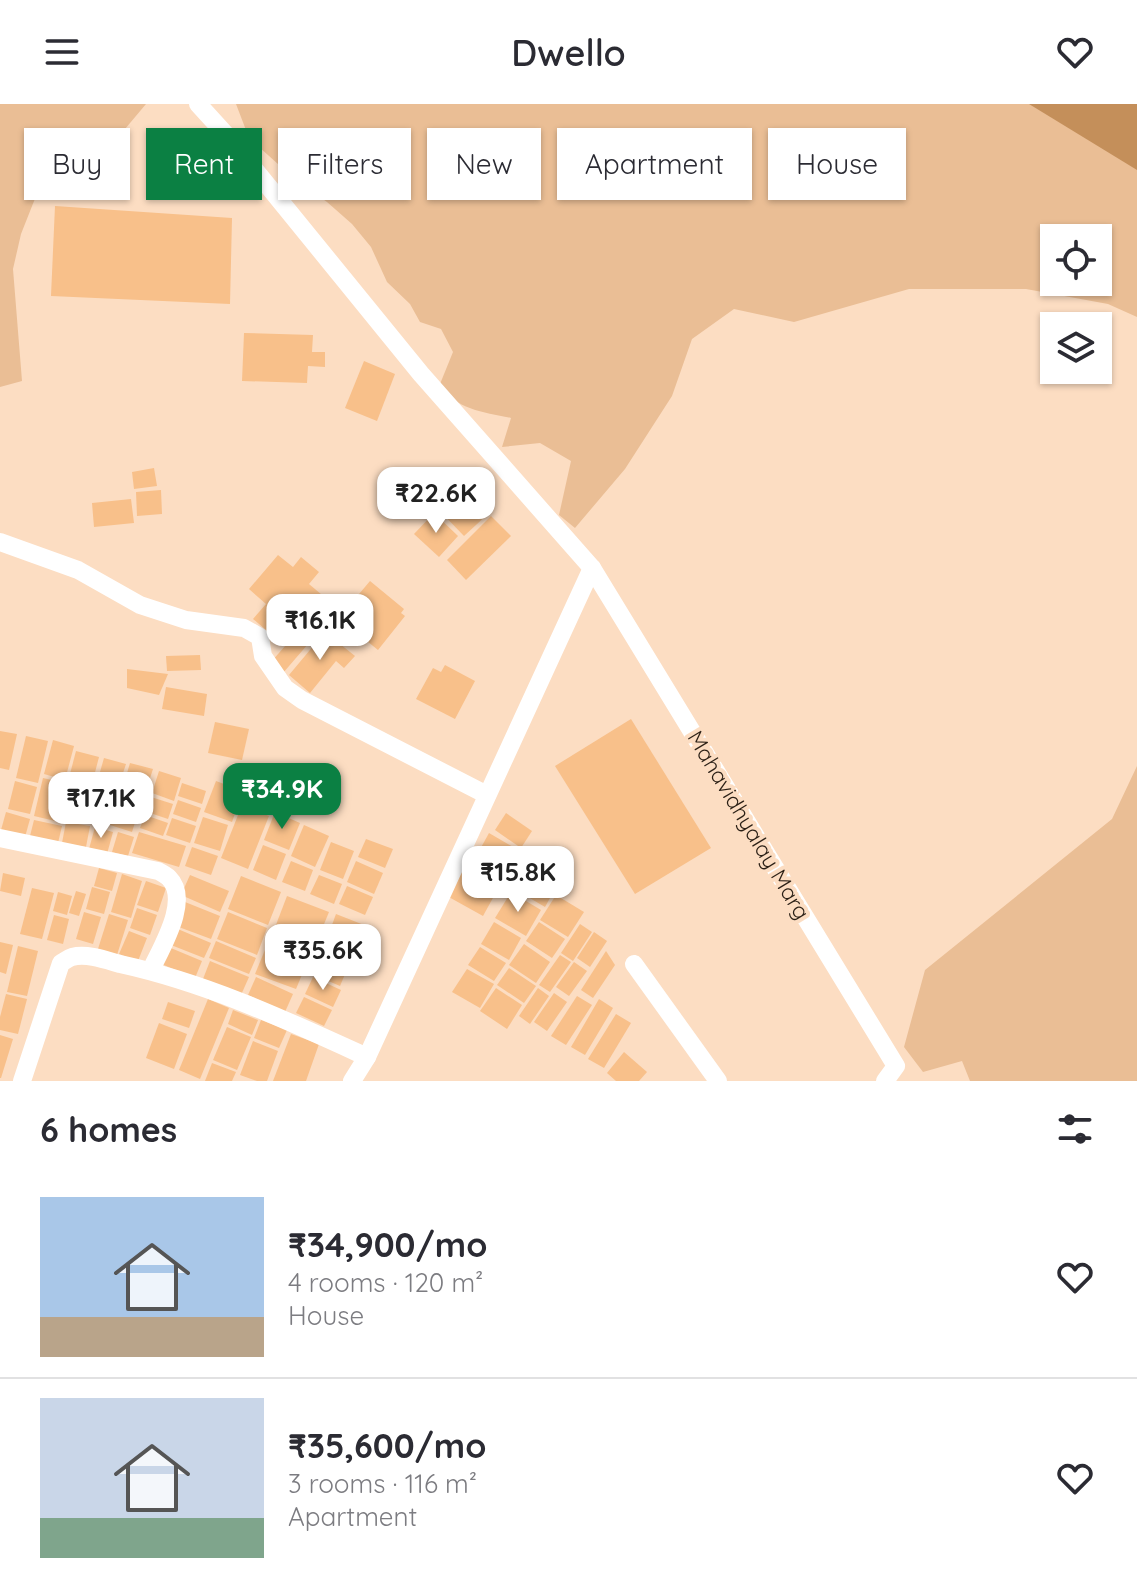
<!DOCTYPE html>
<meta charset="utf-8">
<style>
:root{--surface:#fff;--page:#f2f2f3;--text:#2b2b33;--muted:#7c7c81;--line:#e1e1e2;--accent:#0b8043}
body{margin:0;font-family:Quicksand,sans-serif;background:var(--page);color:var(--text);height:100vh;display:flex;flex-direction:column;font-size:30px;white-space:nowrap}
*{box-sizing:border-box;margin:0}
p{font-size:26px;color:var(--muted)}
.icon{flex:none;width:44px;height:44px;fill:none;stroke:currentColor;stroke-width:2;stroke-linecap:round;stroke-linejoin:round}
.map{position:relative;height:977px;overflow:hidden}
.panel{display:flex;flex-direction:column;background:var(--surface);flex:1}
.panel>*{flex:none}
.hud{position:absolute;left:24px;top:24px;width:1090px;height:72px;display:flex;gap:16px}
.controls{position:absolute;left:1040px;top:120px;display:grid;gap:16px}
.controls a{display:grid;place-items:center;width:72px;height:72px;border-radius:0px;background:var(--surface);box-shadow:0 2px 6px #0004;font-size:40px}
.price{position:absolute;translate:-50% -68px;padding:0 18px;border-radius:16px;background:#fff;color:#222;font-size:26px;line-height:52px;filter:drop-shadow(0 2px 4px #0008)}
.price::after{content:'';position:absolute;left:50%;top:48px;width:24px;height:18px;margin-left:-12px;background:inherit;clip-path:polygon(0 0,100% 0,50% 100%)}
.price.current{background:var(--accent);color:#fff}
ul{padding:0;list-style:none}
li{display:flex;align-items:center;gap:24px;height:200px;padding:0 40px}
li+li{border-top:2px solid var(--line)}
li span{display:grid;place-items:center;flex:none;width:224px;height:160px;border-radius:0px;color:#555}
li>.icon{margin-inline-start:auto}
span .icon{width:96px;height:96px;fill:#fffc;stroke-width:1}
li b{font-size:34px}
h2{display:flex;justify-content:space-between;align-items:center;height:96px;padding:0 40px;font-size:34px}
.chip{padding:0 28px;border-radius:0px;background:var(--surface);box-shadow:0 2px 6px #0004;font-size:28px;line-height:72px}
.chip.current{background:var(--accent);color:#fff}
header{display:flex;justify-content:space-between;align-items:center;height:104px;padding:0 40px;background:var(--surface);font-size:36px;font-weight:600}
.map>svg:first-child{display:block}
.green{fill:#eabe95;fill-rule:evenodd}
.water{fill:#c48f5a}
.building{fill:#f8c08a}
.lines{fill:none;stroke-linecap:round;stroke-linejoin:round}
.minor{stroke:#fff;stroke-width:18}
.labels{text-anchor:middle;stroke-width:8;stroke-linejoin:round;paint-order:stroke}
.street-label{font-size:22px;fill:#2a1f15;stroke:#fcddc2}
</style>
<header><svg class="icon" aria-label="menu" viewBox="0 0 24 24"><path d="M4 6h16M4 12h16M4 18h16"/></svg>Dwello<svg class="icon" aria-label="heart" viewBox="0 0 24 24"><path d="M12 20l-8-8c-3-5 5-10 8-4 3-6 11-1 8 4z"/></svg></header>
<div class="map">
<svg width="1137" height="977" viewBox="0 0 1137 977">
<rect width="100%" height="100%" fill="#fcddc2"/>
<g class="green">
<path d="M0,0H146L125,25L101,24L71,42L38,87L21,130L13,165L22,277L0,283Z"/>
<path d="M236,0H1137V213L1108,200L1026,185H909L794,218L734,205L692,235L672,292L625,365L575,424L559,411L571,357L540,339L502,343L511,314C484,308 455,306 440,280L453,248L441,225L420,218L410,200L387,178L371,143L352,120L327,98L298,78L249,34ZM1054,134H1098V178H1054Z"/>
<path d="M1137,662V977H970L962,957L923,968L904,943L925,866L1112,715Z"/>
</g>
<path class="water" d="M1029,0H1137V66Z"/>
<g class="building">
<path d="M55,57L120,66L117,88L52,80Z"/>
<path d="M55,102L232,114L230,200L51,192Z"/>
<path d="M244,229L313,231L312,248H325V263L308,262L307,279L242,277Z"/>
<path d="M364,257L395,270L377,317L345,304Z"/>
<path d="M154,364L157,382L134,385L132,368Z"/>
<path d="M463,382L489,409L464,432L438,405Z"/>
<path d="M161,386L162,410L137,412L136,388Z"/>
<path d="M131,395L134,419L94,423L92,399Z"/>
<path d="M434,409L458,432L439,453L414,430Z"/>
<path d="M491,412L511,432L466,476L447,456Z"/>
<path d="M278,451L293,463L301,453L319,468L309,480L328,496L307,521L292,508L272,531L253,515L266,500L249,485Z"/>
<path d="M370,477L404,505L401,509L405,512L378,546L335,511L350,493L354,496Z"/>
<path d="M313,517L321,525L283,569L271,558L301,524L305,527Z"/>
<path d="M325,528L355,552L344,564L336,557L310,589L289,571Z"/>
<path d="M200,551L201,566L167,567L166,552Z"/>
<path d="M445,561L475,577L455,615L416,595L433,564L441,568Z"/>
<path d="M127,565L168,570L159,591L127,584Z"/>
<path d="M166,583L207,590L204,612L162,605Z"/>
<path d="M631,615L711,744L635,790L555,662Z"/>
<path d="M215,618L249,625L242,656L208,649Z"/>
<path d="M0,627L17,630L9,666L0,664Z"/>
<path d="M26,632L48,637L38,679L16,674Z"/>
<path d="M53,636L74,642L65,676L44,670Z"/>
<path d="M76,647L99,653L93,676L70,670Z"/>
<path d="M104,654L126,660L121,675L100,668Z"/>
<path d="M130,659L153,665L147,683L125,676Z"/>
<path d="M159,667L181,674L174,697L152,689Z"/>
<path d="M97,672L120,678L114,695L92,688Z"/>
<path d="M43,674L64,679L55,717L34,712Z"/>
<path d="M69,674L90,679L80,715L59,709Z"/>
<path d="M15,677L37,683L30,710L8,705Z"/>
<path d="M216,677L243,687L232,718L204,708Z"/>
<path d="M123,679L145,686L140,702L118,695Z"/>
<path d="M182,679L206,687L202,700L178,692Z"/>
<path d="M91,691L114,698L107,722L84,716Z"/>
<path d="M151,693L173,700L168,715L147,708Z"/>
<path d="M178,696L201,704L196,718L173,710Z"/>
<path d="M117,699L139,706L132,728L110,721Z"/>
<path d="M242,701L269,712L248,765L221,754Z"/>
<path d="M6,708L30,715L25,733L1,726Z"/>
<path d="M275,708L300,719L289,746L264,736Z"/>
<path d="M506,709L532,727L521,744L495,726Z"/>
<path d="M145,711L168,719L163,732L140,724Z"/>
<path d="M203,713L228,721L220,747L194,739Z"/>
<path d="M172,714L196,722L190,739L166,731Z"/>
<path d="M34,716L62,722L58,739L30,732Z"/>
<path d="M66,718L90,722L86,743L62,739Z"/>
<path d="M304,721L329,732L315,763L291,752Z"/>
<path d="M95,723L113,728L107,750L89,745Z"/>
<path d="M118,728L134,733L128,752L112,748Z"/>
<path d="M139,728L186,742L179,763L132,749Z"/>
<path d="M489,729L520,747L509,767L478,749Z"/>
<path d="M366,735L393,745L385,764L358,753Z"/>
<path d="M331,738L354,747L343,775L320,766Z"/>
<path d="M263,741L286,750L276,776L253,766Z"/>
<path d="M192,743L218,752L211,771L185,762Z"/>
<path d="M468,752L505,772L483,812L447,792Z"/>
<path d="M291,757L313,766L305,787L282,778Z"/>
<path d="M356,757L383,769L374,790L347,778Z"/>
<path d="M527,757L560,776L545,803L511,783Z"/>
<path d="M99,764L117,769L112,787L94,782Z"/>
<path d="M3,769L25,774L21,792L0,787Z"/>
<path d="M122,770L142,777L131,814L111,808Z"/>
<path d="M190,771L229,787L220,808L181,791Z"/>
<path d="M319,771L342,780L334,800L310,790Z"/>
<path d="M241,772L281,788L268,821L228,805Z"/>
<path d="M146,777L166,784L158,808L137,801Z"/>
<path d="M347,782L373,793L365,811L339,800Z"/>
<path d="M92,783L110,788L104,810L86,805Z"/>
<path d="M32,784L54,789L42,835L20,830Z"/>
<path d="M76,787L86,790L79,812L69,809Z"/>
<path d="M58,788L72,792L67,811L53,807Z"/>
<path d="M511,788L541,806L526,832L495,814Z"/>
<path d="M556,791L584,808L568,833L540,816Z"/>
<path d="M287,792L329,808L315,842L274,826Z"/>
<path d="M185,798L220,812L211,835L176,822Z"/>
<path d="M137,804L157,811L150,831L130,824Z"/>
<path d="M84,808L101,813L93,840L76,835Z"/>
<path d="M228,808L267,824L257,851L217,835Z"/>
<path d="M109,810L128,816L117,851L98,845Z"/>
<path d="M336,810L364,821L356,840L329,829Z"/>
<path d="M54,811L69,815L63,840L47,836Z"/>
<path d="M494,818L521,834L509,856L481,840Z"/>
<path d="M539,818L565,835L552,854L526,837Z"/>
<path d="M580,820L592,828L573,857L561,849Z"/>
<path d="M173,823L211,839L204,854L166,839Z"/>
<path d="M129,827L147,834L138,857L119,850Z"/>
<path d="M594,828L607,837L590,863L577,854Z"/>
<path d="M272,829L313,844L296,885L255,870Z"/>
<path d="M327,833L355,843L349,859L321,849Z"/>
<path d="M216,837L256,854L249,870L209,854Z"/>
<path d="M0,838L13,841L6,870L0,868Z"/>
<path d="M524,840L550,858L536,879L509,861Z"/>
<path d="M18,842L38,847L27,892L7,888Z"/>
<path d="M166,842L202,857L195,874L159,859Z"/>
<path d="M480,843L506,859L494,877L468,861Z"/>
<path d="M606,847L615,861L593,894L581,886Z"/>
<path d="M320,851L348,863L340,882L312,870Z"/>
<path d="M560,851L571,858L550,888L539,881Z"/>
<path d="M210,857L249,873L241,891L203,875Z"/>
<path d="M574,858L587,867L569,892L556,883Z"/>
<path d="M509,864L536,882L524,899L497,881Z"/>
<path d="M467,865L494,880L480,904L452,888Z"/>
<path d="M256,873L293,890L285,908L248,891Z"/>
<path d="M313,873L341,886L333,903L305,890Z"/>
<path d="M496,884L522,901L507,925L480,907Z"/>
<path d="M538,884L549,892L530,920L519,912Z"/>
<path d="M554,889L567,898L547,927L534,918Z"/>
<path d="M6,890L27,895L18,930L0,926V913Z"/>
<path d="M577,892L592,901L566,941L551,932Z"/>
<path d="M304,893L332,906L324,922L296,909Z"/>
<path d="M208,895L229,904L200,975L179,966Z"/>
<path d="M599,895L613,904L585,951L571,943Z"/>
<path d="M168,898L195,907L189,924L162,915Z"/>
<path d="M233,906L258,916L252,931L228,920Z"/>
<path d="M616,910L631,919L604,964L588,955Z"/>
<path d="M261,916L287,926L279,944L254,934Z"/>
<path d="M159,919L187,930L174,965L146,954Z"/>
<path d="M227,923L251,933L237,966L213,956Z"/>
<path d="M291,930L319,940L306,977H273Z"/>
<path d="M0,931L13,935L1,974H0Z"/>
<path d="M253,937L278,947L267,977H257L240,971Z"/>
<path d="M624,948L647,968L639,977H616L607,969Z"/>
<path d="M212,959L236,968L232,977H205Z"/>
</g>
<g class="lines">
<g class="minor">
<path d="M198,0L229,34L421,270L592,464L896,962L885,977"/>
<path d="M0,438L78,466L140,501L186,516L244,524L260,533L263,552L285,584L302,596L487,691"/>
<path d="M0,734L158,767C162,769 166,771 169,774C191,796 161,844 151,866"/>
<path d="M634,860L718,977"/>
<path d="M22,977L61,859C65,857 68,854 72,853C87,849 106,856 120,860C207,879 286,916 367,953"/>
<path d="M352,977L367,953L592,464"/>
</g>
</g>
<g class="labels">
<g class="street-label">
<text transform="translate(749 721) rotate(59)" y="8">Mahavidhyalay Marg</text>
</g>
</g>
</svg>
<div class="controls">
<a><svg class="icon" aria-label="locate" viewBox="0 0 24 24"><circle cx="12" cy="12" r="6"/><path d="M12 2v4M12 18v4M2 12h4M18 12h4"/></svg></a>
<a><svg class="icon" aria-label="layers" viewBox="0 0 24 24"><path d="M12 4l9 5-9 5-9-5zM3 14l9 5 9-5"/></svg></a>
</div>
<b class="price" style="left:436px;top:431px">₹22.6K</b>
<b class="price" style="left:320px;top:558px">₹16.1K</b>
<b class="price current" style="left:282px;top:727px">₹34.9K</b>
<b class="price" style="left:101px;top:736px">₹17.1K</b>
<b class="price" style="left:518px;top:810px">₹15.8K</b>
<b class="price" style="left:323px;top:888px">₹35.6K</b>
<div class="hud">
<a class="chip">Buy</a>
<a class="chip current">Rent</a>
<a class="chip">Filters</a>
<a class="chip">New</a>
<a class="chip">Apartment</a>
<a class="chip">House</a>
</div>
</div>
<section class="panel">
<h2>6 homes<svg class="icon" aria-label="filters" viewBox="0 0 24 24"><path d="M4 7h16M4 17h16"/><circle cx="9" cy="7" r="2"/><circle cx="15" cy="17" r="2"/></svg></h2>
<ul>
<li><span style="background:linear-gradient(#a9c7e8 75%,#b9a48a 0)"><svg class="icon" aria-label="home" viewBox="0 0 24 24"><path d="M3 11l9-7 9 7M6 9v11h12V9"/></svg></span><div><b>₹34,900/mo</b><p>4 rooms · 120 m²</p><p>House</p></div><svg class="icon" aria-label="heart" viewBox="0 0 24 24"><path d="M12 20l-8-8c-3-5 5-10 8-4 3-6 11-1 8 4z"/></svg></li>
<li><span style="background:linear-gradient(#c9d6e8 75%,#7fa58c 0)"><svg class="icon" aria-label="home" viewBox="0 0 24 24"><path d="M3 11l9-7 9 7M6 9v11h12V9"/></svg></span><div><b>₹35,600/mo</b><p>3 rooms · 116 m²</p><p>Apartment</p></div><svg class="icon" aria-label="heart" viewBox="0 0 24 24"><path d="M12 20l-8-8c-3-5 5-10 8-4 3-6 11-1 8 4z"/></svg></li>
</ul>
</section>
